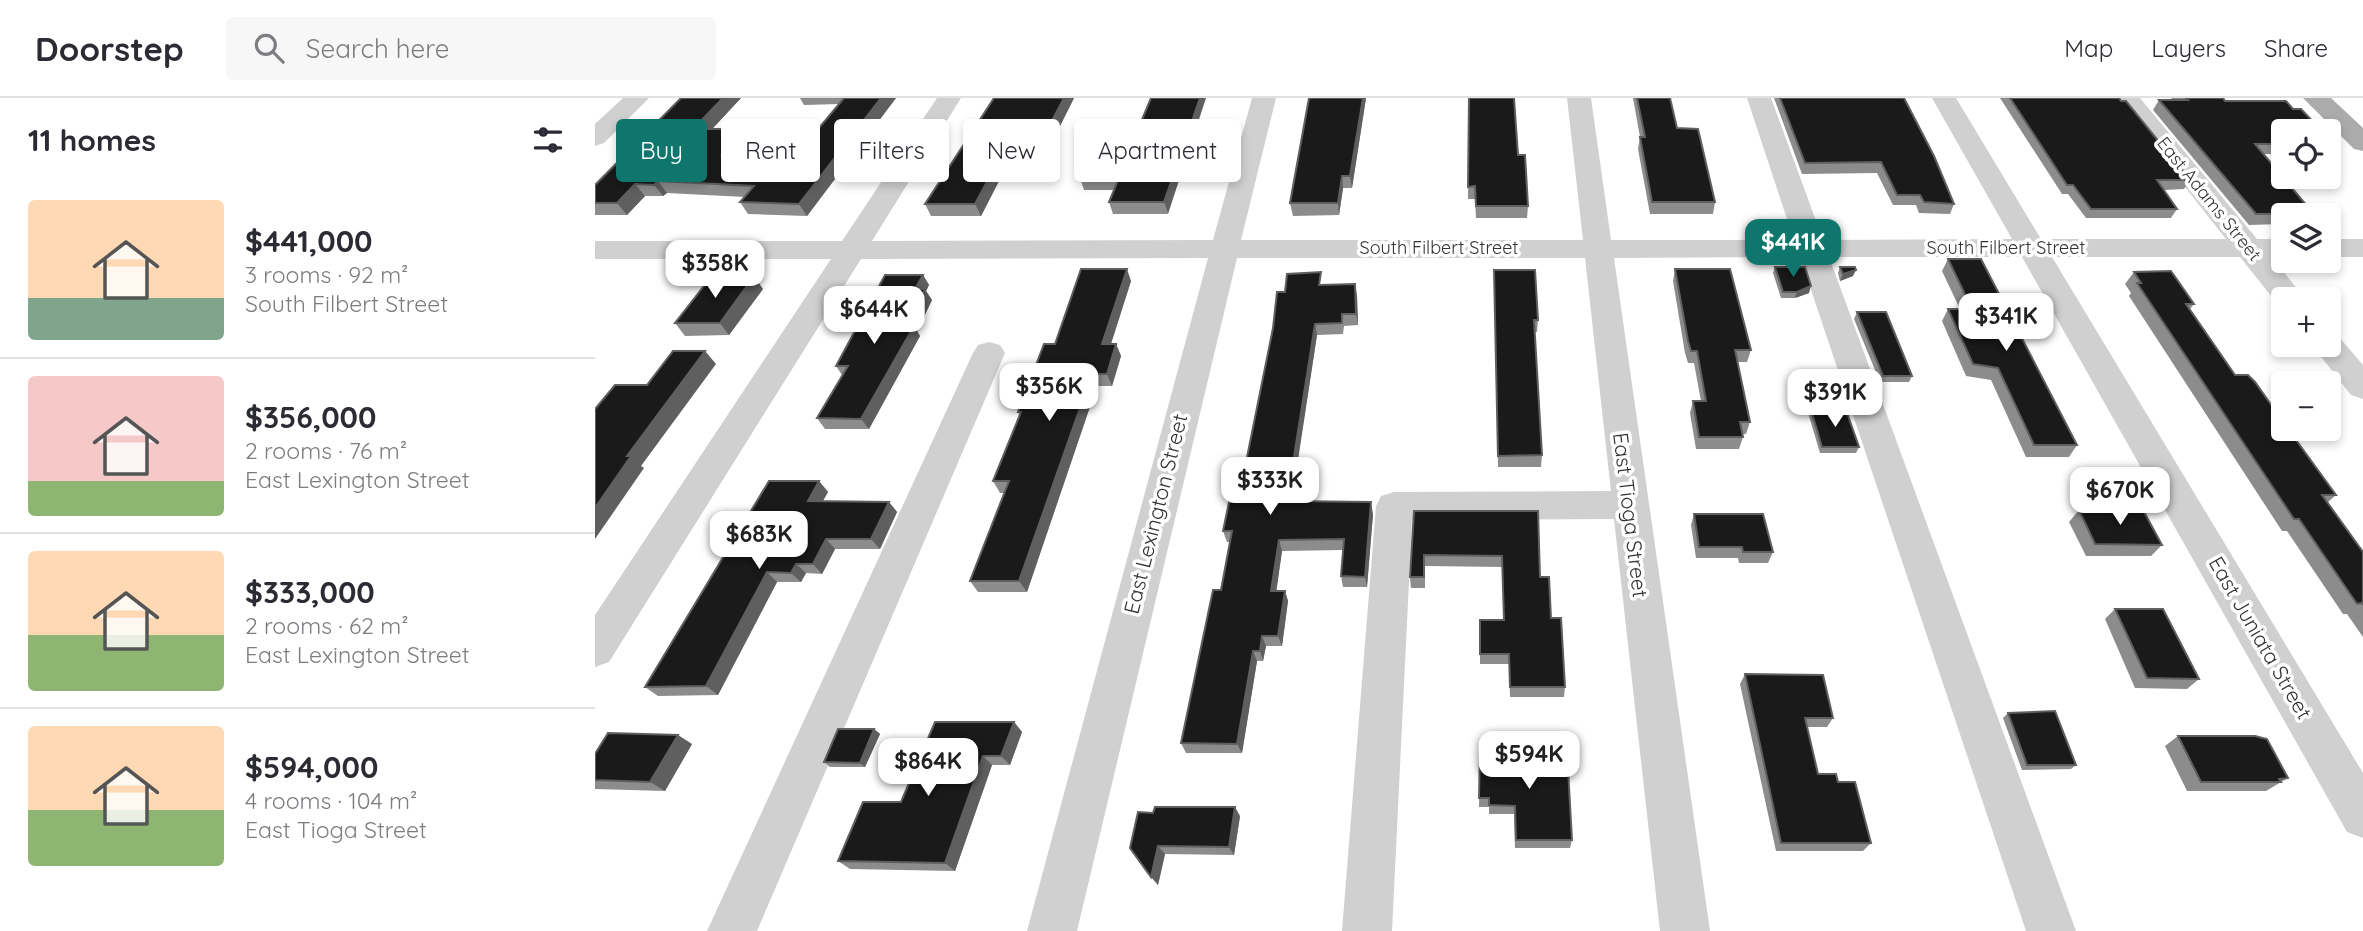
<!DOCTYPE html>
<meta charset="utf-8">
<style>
:root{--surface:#fff;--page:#f7f7f7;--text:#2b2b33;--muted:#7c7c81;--line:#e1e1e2;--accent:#0f766e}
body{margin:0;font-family:Quicksand,sans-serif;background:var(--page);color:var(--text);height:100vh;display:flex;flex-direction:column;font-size:26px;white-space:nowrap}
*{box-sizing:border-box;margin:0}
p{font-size:23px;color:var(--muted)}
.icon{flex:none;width:38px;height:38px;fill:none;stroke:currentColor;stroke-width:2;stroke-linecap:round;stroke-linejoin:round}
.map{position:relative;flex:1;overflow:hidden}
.panel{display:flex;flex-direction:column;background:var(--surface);width:595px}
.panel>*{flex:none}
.hud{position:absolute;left:21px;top:21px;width:665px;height:63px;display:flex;gap:14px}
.tools{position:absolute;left:1676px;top:21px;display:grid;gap:14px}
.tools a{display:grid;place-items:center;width:70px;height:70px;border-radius:7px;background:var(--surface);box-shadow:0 4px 10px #0003;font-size:35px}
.price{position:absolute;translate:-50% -60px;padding:0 16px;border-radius:14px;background:#fff;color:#222;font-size:23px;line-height:46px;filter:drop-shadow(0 2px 4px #0008)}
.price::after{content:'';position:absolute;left:50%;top:42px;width:21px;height:16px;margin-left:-10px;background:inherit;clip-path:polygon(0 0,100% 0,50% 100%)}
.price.selected{background:var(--accent);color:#fff}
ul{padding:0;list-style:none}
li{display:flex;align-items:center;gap:21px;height:175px;padding:0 28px}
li+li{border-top:2px solid var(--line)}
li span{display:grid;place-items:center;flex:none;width:196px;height:140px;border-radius:7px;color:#555}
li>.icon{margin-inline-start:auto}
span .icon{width:84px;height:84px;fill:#fffc;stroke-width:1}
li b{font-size:30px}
h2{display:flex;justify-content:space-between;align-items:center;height:84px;padding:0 28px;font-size:30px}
.tag{padding:0 24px;border-radius:7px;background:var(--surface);box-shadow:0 4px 10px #0003;font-size:24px;line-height:63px}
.tag.selected{background:var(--accent);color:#fff}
header{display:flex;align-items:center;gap:42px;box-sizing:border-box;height:98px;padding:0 35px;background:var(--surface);border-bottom:2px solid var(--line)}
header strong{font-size:33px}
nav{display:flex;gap:38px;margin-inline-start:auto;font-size:24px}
.search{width:490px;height:63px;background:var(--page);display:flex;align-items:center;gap:18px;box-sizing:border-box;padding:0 24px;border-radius:7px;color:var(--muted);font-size:26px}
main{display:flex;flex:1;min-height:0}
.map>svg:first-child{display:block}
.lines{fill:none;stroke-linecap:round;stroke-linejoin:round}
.minor{fill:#d0d0d0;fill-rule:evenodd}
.major{fill:#ababab;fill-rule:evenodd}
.wall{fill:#8c8c8c}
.shaded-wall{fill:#5f5f5f}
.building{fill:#1a1a1a;stroke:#5f5f5f;stroke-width:2}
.labels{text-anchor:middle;stroke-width:7;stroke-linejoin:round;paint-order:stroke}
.far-street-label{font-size:18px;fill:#333;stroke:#fff}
.street-label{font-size:21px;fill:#333;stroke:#fff}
</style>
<header>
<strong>Doorstep</strong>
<div class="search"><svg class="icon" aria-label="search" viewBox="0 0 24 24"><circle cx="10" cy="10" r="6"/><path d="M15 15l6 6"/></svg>Search here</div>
<nav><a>Map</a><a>Layers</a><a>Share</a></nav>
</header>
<main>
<section class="panel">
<h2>11 homes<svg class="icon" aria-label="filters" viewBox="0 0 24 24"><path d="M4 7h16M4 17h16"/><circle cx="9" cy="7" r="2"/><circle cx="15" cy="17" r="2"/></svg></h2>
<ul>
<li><span style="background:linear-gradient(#ffd9b3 70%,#7fa58c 0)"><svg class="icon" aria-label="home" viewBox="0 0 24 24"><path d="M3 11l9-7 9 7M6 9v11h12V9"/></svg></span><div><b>$441,000</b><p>3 rooms · 92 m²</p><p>South Filbert Street</p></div></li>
<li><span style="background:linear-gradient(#f6c9c9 75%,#8fb573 0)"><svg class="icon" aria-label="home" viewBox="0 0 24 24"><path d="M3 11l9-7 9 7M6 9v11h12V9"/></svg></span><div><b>$356,000</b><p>2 rooms · 76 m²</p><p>East Lexington Street</p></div></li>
<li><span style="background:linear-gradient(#ffd9b3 60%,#8fb573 0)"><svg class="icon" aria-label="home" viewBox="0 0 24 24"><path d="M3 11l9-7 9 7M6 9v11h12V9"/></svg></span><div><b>$333,000</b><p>2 rooms · 62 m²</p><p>East Lexington Street</p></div></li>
<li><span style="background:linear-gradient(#ffd9b3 60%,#8fb573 0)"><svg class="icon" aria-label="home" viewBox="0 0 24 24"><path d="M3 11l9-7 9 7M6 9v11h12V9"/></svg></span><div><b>$594,000</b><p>4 rooms · 104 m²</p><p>East Tioga Street</p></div></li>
</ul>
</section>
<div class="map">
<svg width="1768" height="833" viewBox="0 0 1768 833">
<rect width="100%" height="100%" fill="#fff"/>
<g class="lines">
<g class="minor">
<path d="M28,0H54L9,45L0,48V26Z"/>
<path d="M342,0H366L277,143L618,142L657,0H681L646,142H988L972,0H996L1016,142H1199L1152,0H1176L1228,142L1417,141L1337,0H1361L1446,141H1631L1520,0H1545L1662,141H1689V159H1677L1710,201H1689V209L1684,208L1645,159H1457L1768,675V740L1752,734L1427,159H1234L1481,833H1431L1205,159L1019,160L1115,833H1065L1019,421L817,422L797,833H747L781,408L786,398L799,394L1016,393L990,160H642L482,833H432L613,160L266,161L14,564L0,569V517L236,161H0V143H247Z"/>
<rect x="1734" y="141" width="34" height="18"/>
<path d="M1734,237L1744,239L1768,267V301L1756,297L1717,247H1734Z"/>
<path d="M394,244L405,247L410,255L162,833H112L378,255L383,247Z"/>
</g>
<path class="major" d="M1708,0H1736L1768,30V53L1759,51Z"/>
</g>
<g class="wall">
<path d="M86,0H146L117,31H149L157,43L145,57H194L209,48L244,6L209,7L205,0H301L212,118L153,116L145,104L150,99L72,95L68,98H50L32,117H0V87Z"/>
<path d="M399,0H479L458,42H425L386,118H336L330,106Z"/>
<path d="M771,0L757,90H748L744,117L698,118L695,105Z"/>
<path d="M874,0L923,57L933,108L932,120H881L880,101H873Z"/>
<path d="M1038,0H1075L1082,30L1120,104L1118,116H1055L1043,51L1045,39Z"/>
<path d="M1179,0H1309L1359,106L1355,116L1324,115L1321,107H1298L1282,75L1207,76Z"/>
<path d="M1405,0H1524L1595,82L1589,91L1569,92L1582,111L1576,120H1491L1473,96H1467Z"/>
<path d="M1576,0H1628L1630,3L1689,33V56H1669L1718,115L1716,117H1689V126L1654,127L1558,12L1564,2H1578Z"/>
<path d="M546,24L573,116H518L514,104L519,92H489L485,80Z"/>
<path d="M1353,161L1482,347L1474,359H1431L1396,282L1371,278L1347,223L1353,211H1365L1347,173Z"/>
<path d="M1180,169L1214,195L1200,200H1186L1178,175Z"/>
<path d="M1245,169L1258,178L1245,183L1243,175Z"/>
<path d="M1080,171L1156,252L1152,264H1142L1155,324L1151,336H1148V339L1144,351H1101L1095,315L1098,303H1106L1099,265H1093L1090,255L1078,183Z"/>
<path d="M1539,174L1599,206L1595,211L1640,277L1741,397L1732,405L1768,454V539L1752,516H1748L1692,433H1687L1534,198L1536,195L1530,186Z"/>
<path d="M328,177L334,187L331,193L337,202L322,233L325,238L274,331H230L222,320L247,277L241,268Z"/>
<path d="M536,183L516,246H521L526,258L517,288H502L432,494H383L375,483L409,395H405L398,383L425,318L423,314L460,246Z"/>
<path d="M899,184L943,222L942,234H939L947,357L946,369H903Z"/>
<path d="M727,187L762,198L763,227L749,228L748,236L722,237L696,403L778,416L772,489H748L746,478L748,452L687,453L681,493H690L693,503L687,548H671L668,563H662L647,655H591L586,645L626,492L635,444H632L628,433L643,404L690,194Z"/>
<path d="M168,191L134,237L90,238L80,225Z"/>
<path d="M1262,214L1317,278L1314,284H1285L1259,221Z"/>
<path d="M1216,312L1264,349L1261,355H1225L1214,318Z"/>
<path d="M224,383L233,394L227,403L294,404L302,414L285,451H240L227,476L211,475L206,484H182L123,597L63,598L50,589Z"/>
<path d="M1484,412L1567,447L1556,458H1491L1474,424Z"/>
<path d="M819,413H943L945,479L956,520L970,589L969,599H915L914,566H885V522H909L907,469L830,468V490H816L815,479Z"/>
<path d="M1099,416L1178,454L1173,465H1144L1143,460H1101L1096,427Z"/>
<path d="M1520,511L1604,581L1592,591L1540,590L1510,521Z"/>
<path d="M1150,576L1238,620L1232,629H1212L1223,676L1243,684L1276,745L1268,753H1181L1145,586Z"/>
<path d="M1413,615L1481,667L1476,671L1427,672L1408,620Z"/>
<path d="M419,624L427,634L415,667H397L360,773L255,771L243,763L306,704Z"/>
<path d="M279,631L285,636L270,669H235L229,664Z"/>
<path d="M1583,638L1693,680L1671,693H1592L1570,648Z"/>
<path d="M97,646L70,693L0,691V656Z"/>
<path d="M885,651L966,671L977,742L975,750H920L919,716H894V709H884Z"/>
<path d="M645,718L639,757L570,756L563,787L535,750Z"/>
</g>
<g class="shaded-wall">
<path d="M128,0H146L106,43L98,31Z"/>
<path d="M286,0H301L212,118L204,106Z"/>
<path d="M469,0H479L458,42L453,30Z"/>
<path d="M605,0H611L573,116L569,104Z"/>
<path d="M768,0H771L757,90L755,78Z"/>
<path d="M421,30L425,42L386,118L380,106Z"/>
<path d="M149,31L157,43L135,69L127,57Z"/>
<path d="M747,78L748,90L744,117L743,105Z"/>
<path d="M63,83L72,95L68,98L59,87Z"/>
<path d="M40,86L50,98L32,117L22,105Z"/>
<path d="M532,171L536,183L512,258L507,246Z"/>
<path d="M1261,172L1258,178L1245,183L1248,176Z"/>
<path d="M328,177L334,187L331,193L337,202L322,233L325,238L274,331L266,321L313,228L320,191Z"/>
<path d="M159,178L168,191L134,237L125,225Z"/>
<path d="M760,186L762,198L763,227L761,216Z"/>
<path d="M1216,188L1214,195L1200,200L1202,194Z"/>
<path d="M720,226L722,237L695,415L692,403Z"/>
<path d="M521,246L526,258L517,288L512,276Z"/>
<path d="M110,253L121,266L46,368L49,370L0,441V410L32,358Z"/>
<path d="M497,276L502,288L432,494L424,483Z"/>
<path d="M224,383L233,394L222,414L213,403Z"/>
<path d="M294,404L302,414L285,451L276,441Z"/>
<path d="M776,404L778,416L772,489L770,479Z"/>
<path d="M231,441L240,451L227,476L218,466Z"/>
<path d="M684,442L687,453L680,503L676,493Z"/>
<path d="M201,466L211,475L206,484L196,475Z"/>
<path d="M172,474L182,484L123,597L111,588Z"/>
<path d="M690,493L693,503L687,548L683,538Z"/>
<path d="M667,538L671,548L668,563L665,553Z"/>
<path d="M658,553L662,563L647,655L642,646Z"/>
<path d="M419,624L427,634L415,667L406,658Z"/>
<path d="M279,631L285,636L270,669L265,665Z"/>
<path d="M83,637L97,646L70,693L55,684Z"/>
<path d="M388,658L397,667L360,773L350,765Z"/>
<path d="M640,709L645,718L639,757L634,749Z"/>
<path d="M563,748L570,756L563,787L556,779Z"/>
</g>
<g class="building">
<path d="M86,0H128L98,31H149L127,57H194L200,48H209L249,0H286L204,106L145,104L159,88L63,83L59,87L40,86L22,105H0V87Z"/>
<path d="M399,0H469L453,30H421L380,106H330Z"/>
<path d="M556,0H605L569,104H514L524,80H485L505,25L546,24Z"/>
<path d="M714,0H768L755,78H747L743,105H695Z"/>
<path d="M874,0H919L923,57H930L933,108H881L880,88L873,89Z"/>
<path d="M1042,0H1075L1082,30L1103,31L1120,104H1057L1045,39H1050Z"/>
<path d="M1185,0H1309L1339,58L1359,106L1329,104L1325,97H1302L1286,64L1210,65Z"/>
<path d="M1415,0H1524L1526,3H1531L1595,82H1562L1582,111H1496L1478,87H1472Z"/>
<path d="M1591,0H1628L1630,3H1691L1698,11H1706L1727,33H1689V46H1660L1718,115L1661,116L1564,2H1593Z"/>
<path d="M1353,161H1386L1482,347H1439L1403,270L1378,266L1353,211H1377Z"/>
<path d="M1180,169H1210L1216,188L1202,194H1188Z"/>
<path d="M1245,169H1260L1261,172L1248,176Z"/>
<path d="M486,171H532L507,246H521L512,276H497L424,483H375L414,383H398L426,314H423L449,246H460Z"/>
<path d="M1080,171H1135L1156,252H1140L1155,324H1145L1148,339H1104L1098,303H1111L1102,253H1096L1093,243Z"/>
<path d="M899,172H940L943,222H939L947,357L903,358Z"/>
<path d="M1576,173L1599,206H1591L1640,277H1653L1660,284L1689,325V331H1693L1741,397H1727L1768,454V507L1767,505L1762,506L1704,421H1699L1542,185H1546L1539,174Z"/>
<path d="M726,174L724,187L760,186L761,216H747V225L720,226L692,403L776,404L770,479L746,478L749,441L684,442L676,493H690L683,538H667L665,553H658L642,646L586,645L618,492H626L637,433H628L634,404H643L678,230L682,194H690L692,176Z"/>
<path d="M290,177H328L320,191H330L313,228H319L266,321L222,320L253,268H241Z"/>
<path d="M159,178L125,225H80L116,179Z"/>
<path d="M1262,214H1291L1317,278H1288Z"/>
<path d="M78,253H110L32,358H36L0,410V311L20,287H52Z"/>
<path d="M1216,312H1251L1264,349H1227Z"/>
<path d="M174,383H224L213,403L294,404L276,441H231L218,466H201L196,475L172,474L111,588L50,589Z"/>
<path d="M1484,412H1548L1567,447L1500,446Z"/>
<path d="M819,413H943L945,479H954L956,520H966L970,589H915L914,556H885V522H909L907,458L829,457V479H815Z"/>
<path d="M1099,416H1168L1178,454H1148L1147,449H1104Z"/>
<path d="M1520,511H1568L1604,581L1552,580Z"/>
<path d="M1150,576L1228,577L1238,620H1210L1223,676H1241L1243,684H1260L1276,745H1186Z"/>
<path d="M1460,613L1481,667H1432L1413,615Z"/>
<path d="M340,624H419L406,658H388L350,765L243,763L268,704H306Z"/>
<path d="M243,631H279L265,665L229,664Z"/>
<path d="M13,635L83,637L55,684L0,682V656Z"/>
<path d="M1583,638H1660L1672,641L1693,680L1684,681L1686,684H1606Z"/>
<path d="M885,651L965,652L966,671H973L977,742H921L920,708L894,707V700H884Z"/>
<path d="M560,709H640L634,749L563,748L556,779L535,750L543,714L558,715Z"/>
</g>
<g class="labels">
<g class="far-street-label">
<text transform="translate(1614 101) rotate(51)" y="6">East Adams Street</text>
<text x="844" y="156">South Filbert Street</text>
<text x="1411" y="156">South Filbert Street</text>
</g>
<g class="street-label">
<text transform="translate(561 416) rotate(-76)" y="7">East Lexington Street</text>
<text transform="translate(1035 417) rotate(83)" y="7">East Tioga Street</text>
<text transform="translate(1665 540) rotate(60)" y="7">East Juniata Street</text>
</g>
</g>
</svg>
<div class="tools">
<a><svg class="icon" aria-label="locate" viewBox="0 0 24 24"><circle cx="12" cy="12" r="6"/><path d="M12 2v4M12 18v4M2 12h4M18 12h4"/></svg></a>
<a><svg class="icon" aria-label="layers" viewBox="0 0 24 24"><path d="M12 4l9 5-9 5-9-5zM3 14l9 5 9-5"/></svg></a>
<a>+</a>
<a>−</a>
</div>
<b class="price selected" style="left:1198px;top:181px">$441K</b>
<b class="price" style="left:120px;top:202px">$358K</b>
<b class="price" style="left:279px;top:248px">$644K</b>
<b class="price" style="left:1411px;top:255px">$341K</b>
<b class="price" style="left:454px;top:325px">$356K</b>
<b class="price" style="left:1240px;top:331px">$391K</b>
<b class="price" style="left:675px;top:419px">$333K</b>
<b class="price" style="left:1525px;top:429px">$670K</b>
<b class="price" style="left:164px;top:473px">$683K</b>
<b class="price" style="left:934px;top:693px">$594K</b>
<b class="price" style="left:333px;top:700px">$864K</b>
<div class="hud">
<a class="tag selected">Buy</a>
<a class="tag">Rent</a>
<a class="tag">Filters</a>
<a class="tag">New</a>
<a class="tag">Apartment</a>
</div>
</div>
</main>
